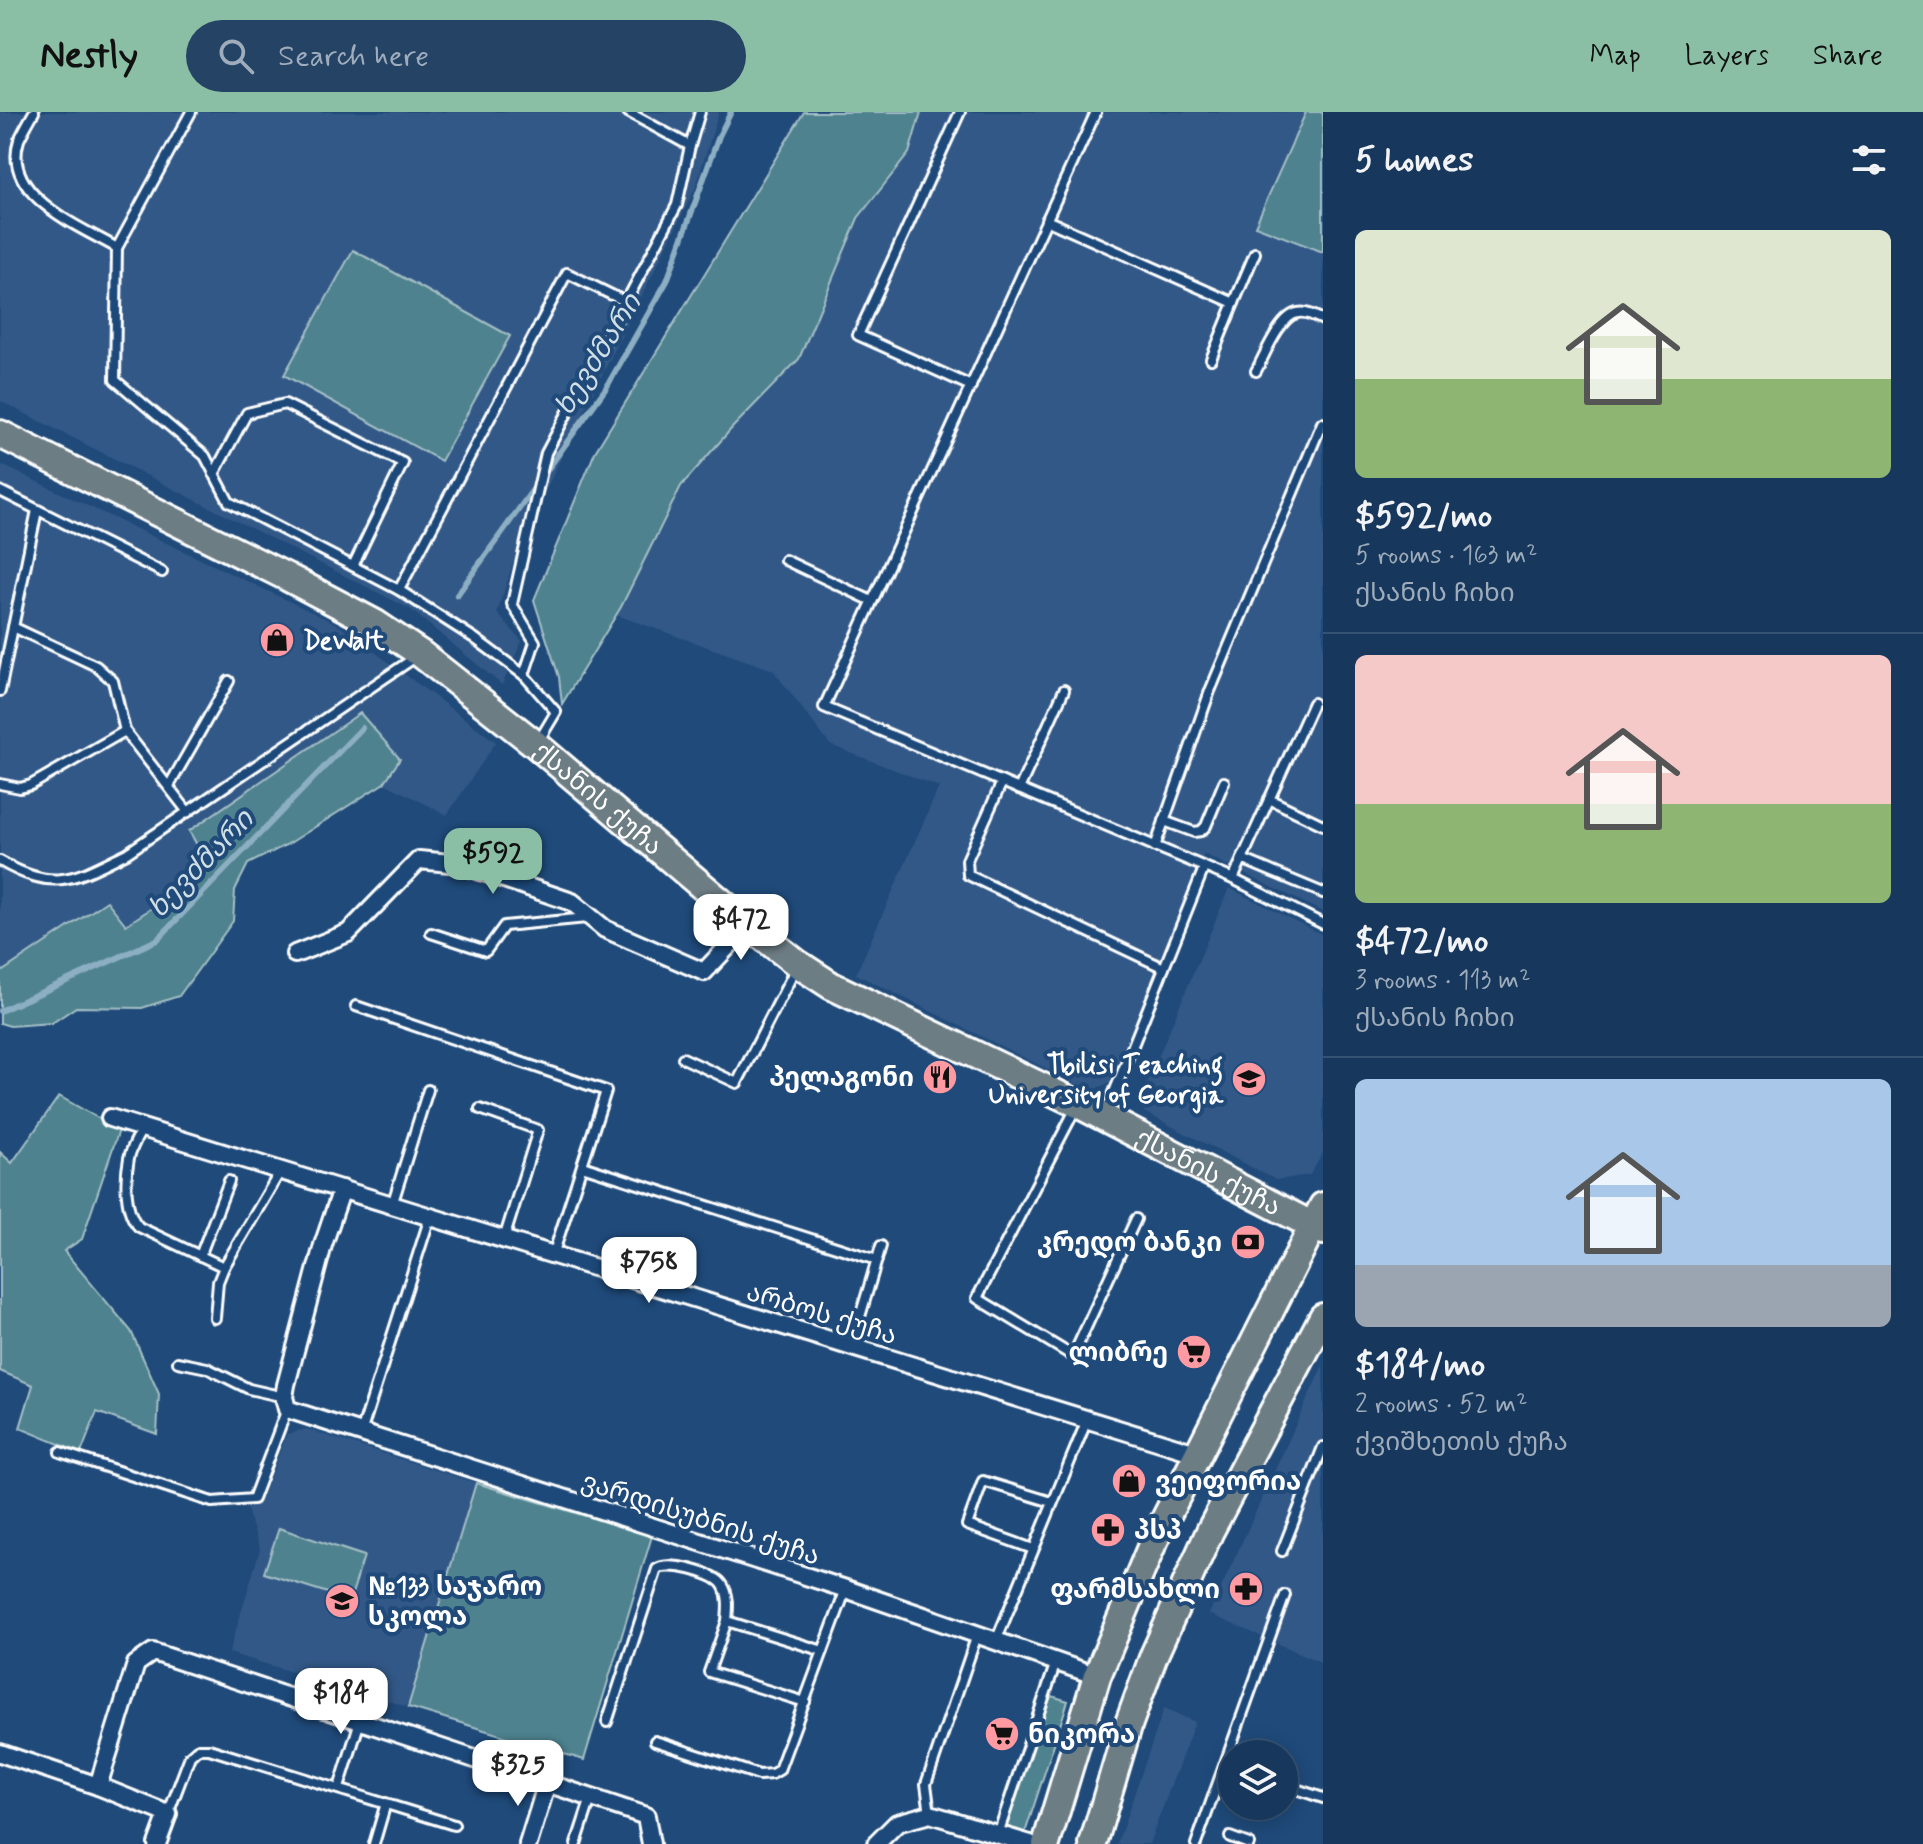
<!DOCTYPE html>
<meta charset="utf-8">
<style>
:root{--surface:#17385c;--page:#244365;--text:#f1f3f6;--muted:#9eacbb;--line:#365272;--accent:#8abfa5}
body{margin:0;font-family:Mynerve,"Noto Sans Georgian",sans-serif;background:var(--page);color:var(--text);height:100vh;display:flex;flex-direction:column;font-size:30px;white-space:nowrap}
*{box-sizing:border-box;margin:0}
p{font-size:26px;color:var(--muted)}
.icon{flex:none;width:44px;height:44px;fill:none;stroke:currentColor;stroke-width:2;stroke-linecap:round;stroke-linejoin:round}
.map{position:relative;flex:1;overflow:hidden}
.side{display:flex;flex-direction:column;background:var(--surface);width:600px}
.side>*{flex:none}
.fabs{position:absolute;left:1218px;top:1628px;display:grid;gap:16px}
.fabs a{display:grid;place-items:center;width:80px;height:80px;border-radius:50%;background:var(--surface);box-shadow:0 4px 20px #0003,0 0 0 2px var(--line);font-size:40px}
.price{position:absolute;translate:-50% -68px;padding:0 18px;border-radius:16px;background:#fff;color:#222;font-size:26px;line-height:52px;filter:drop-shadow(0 2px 4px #0008)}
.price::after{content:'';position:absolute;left:50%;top:48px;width:24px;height:18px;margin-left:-12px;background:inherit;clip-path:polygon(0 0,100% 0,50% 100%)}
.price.on{background:var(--accent);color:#111}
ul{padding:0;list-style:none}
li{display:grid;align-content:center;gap:16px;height:424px;padding:0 32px}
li+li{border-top:2px solid var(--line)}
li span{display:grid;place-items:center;height:248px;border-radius:12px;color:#555}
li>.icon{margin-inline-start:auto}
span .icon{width:144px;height:144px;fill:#fffc;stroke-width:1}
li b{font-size:34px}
h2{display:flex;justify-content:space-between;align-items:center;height:96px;padding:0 32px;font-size:34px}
header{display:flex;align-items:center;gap:48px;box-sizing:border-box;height:112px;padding:0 40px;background:var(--accent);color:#111}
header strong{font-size:38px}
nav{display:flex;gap:44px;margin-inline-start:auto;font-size:28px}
.search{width:560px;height:72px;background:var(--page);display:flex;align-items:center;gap:20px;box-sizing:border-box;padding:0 28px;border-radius:44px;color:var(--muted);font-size:30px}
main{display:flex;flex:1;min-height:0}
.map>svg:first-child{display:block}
.built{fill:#315887}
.green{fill:#4e828e;stroke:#a6c0c6;stroke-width:2}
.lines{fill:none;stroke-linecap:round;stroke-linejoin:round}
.stream{stroke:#8dafc3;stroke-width:6}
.service-casing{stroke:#fff;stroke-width:14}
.minor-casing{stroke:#fff;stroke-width:22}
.primary-casing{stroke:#fff;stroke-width:32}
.service{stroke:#1f4a7a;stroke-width:8}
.minor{stroke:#1f4a7a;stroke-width:16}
.primary{stroke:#6d7d84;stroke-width:26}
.labels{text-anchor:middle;stroke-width:8;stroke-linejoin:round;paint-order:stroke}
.poi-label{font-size:26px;font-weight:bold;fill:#fff;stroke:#1f4a7a;text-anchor:start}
.street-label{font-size:26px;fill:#fff;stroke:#1f4a7a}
.water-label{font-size:28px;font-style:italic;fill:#d0dee6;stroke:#1f4a7a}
</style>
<header>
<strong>Nestly</strong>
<div class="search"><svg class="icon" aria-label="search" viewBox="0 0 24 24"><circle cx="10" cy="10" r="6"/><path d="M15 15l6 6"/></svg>Search here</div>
<nav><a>Map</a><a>Layers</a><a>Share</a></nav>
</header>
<main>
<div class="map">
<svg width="1323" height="1732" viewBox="0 0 1323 1732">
<rect width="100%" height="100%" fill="#1f4a7a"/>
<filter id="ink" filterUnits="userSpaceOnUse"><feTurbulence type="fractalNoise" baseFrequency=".0125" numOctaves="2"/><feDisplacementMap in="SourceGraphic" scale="16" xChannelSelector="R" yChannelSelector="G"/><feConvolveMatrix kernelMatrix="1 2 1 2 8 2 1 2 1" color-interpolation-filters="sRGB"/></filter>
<g filter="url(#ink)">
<g class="built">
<path d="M0,0H719L695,77L567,333L516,442L497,501L522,529L502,573L410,497L0,289Z"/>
<path d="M921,0H1306L1255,113L1323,140V800L1204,742L1109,971L1091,979L856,862L939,675L830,633L773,558L616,503L681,374L732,316L799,247L858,106L909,41Z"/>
<path d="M0,352L337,512L496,630L447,703L384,671L400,646L190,719L211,756L126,813L107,789L0,861Z"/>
<path d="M1229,776L1323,823V1041L1310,1063L1276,1068L1144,1000L1140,988Z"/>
<path d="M1323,1253V1551L1209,1502Z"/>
<path d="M306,1317L476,1371L408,1595L229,1541L260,1437L246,1395L262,1385L287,1322Z"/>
<path d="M1164,1596L1195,1610L1149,1732H1117Z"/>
</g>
<g class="green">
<path d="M804,0H921L909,41L858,106L799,247L732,316L681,374L621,495L562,592L559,565L534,488L595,340Z"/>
<path d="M1306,0H1323V140L1255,114Z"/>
<path d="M353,138L510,224L441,349L284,263Z"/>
<path d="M360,601L400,647L384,671L290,731L248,752L235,778L233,809L179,884L142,896L76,895L52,911L10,914L0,911V861L107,789L126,813L211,757L189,719Z"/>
<path d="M59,984L119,1018L82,1127L64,1139L131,1219L159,1282L157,1322L97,1300L81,1341L20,1316L33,1273L0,1259V1040L12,1051Z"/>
<path d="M476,1371L652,1424L584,1648L408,1595Z"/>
<path d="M279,1416L364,1444L350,1488L264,1461Z"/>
<path d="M1048,1583L1068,1589L1025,1721L1005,1715Z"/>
</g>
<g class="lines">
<g class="stream">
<path d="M457,483L606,276L667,169L719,24L731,0"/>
<path d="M0,899L157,828L362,616"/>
</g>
<g class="service-casing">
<g id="service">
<path d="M34,0C29,9 23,19 19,28C1,84 81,115 117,136L115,268L205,344L229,390L399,478L474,526L524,563"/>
<path d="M960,0L858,223L971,274"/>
<path d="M1096,0L824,595L1233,767L1323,812"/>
<path d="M690,34L700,0"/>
<path d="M1046,108L1234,191L1255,141"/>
<path d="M117,136L191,0"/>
<path d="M626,190L677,93L690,34L628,0"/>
<path d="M1211,247L1234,191"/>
<path d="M1256,259C1264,245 1280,203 1298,201C1306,199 1315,204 1323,208"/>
<path d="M214,362L247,301L285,292L403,351L353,454"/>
<path d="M0,379L162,460"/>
<path d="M785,448L872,489"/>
<path d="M399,478L567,161L626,190L546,341L512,492L535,530L524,563L556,600L538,630"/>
<path d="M13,515L96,554L113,569L125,619"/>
<path d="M0,579L37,398"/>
<path d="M1002,670L967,748L968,763L1164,856L1204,756"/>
<path d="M0,672L20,676L31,673L125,619L188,700"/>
<path d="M169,674L229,569"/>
<path d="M1019,677L1064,578"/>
<path d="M1269,687L1323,713"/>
<path d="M1164,709L1194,720L1201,719L1206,714L1224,670"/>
<path d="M1155,735L1210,579L1322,311"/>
<path d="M1242,747L1323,781"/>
<path d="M0,749C55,781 74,767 127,741L417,544"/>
<path d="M1233,767L1313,591"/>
<path d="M431,821L486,839L504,814L587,806"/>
<path d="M356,894L606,979L553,1143"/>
<path d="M683,946L737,971L797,854"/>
<path d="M1076,996L977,1186L1073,1244L1136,1107"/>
<path d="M480,997L538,1018L504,1127"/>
<path d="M1105,1003L1164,856"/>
<path d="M142,1017C137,1026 131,1036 129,1046C125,1066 124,1100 139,1115L224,1155L281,1058"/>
<path d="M582,1054L877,1148"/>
<path d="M392,1093L428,978"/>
<path d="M200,1144L229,1069"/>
<path d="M215,1206L218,1170L224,1155"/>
<path d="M851,1235L881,1134"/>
<path d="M178,1250L207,1256L249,1277L284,1285"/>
<path d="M361,1321L430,1105"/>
<path d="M60,1340L212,1390L253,1387L287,1297"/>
<path d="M1033,1437L967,1413L983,1369L1052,1390"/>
<path d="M1282,1439L1323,1335"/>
<path d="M996,1529L1087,1308"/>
<path d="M805,1590L709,1560L727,1509L823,1539"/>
<path d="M607,1610L657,1457C669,1449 714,1461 722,1472C730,1483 728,1497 727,1509"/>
<path d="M655,1629L759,1663L772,1662L779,1658L846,1477"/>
<path d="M1284,1673L1323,1686"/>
<path d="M339,1676L360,1609"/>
<path d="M168,1702L190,1644L198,1637H209L454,1713"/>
<path d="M930,1702L926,1672L977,1523"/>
<path d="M998,1722L1056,1550"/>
<path d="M1230,1725L1249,1732"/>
<path d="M374,1732L386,1691"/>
<path d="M576,1732L591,1686"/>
<path d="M1196,1732L1285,1483"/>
</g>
</g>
<g class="minor-casing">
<g id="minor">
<path d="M295,842L348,821L419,748L460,752L572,790L605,817L704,860L748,813"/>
<path d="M110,1006L1199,1342"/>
<path d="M342,1077L323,1133L286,1273L284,1285L287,1297L846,1477L1097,1564"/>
<path d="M0,1641L98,1674L168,1702L157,1732"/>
<path d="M98,1674L136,1552L153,1540L646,1704L651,1732"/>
<path d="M528,1732L547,1671"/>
<path d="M876,1732L897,1711L930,1702L1030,1732"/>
</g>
</g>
<g class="primary-casing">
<g id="primary">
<path id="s1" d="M0,322L287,465L376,512L421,542L535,632L748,813L798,852L832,874L1078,992L1323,1119"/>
<path d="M1046,1732L1097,1564L1152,1433L1323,1094"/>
<path d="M1093,1732L1129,1611L1154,1543L1210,1419L1323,1205"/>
</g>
</g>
<use href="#service" class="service"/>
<use href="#minor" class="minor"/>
<use href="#primary" class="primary"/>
</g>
</g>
<defs>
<g id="shop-disc" transform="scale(1.8)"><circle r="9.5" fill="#ff9aa2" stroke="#1f4a7a"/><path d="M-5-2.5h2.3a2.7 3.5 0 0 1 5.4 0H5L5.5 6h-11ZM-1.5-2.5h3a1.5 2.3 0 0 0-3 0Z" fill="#111"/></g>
<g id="restaurant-disc" transform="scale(1.8)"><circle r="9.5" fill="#ff9aa2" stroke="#1f4a7a"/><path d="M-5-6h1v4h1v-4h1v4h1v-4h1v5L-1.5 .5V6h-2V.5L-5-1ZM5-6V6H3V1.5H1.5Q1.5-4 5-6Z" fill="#111"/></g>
<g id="university-disc" transform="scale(1.8)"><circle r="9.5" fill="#ff9aa2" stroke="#1f4a7a"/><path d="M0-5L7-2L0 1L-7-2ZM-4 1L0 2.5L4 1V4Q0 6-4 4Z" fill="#111"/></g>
<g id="bank-disc" transform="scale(1.8)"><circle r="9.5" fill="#ff9aa2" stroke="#1f4a7a"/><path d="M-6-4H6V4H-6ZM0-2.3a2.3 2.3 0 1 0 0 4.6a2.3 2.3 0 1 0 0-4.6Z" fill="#111"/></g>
<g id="supermarket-disc" transform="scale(1.8)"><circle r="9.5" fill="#ff9aa2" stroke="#1f4a7a"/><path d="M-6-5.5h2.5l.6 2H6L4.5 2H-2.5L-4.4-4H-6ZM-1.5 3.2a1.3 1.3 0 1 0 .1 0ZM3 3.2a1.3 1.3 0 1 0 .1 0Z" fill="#111"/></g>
<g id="pharmacy-disc" transform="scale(1.8)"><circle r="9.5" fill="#ff9aa2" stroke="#1f4a7a"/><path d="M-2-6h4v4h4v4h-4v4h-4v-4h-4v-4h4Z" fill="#111"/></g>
<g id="school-disc" transform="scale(1.8)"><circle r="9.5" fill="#ff9aa2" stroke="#1f4a7a"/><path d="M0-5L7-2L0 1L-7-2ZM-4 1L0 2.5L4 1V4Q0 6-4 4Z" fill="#111"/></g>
</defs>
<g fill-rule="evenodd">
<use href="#shop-disc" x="277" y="528"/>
<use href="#restaurant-disc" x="940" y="965"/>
<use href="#university-disc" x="1249" y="967"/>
<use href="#bank-disc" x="1248" y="1130"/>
<use href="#supermarket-disc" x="1194" y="1240"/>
<use href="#shop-disc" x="1129" y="1369"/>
<use href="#pharmacy-disc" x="1108" y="1418"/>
<use href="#pharmacy-disc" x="1246" y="1477"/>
<use href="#school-disc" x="342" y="1489"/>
<use href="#supermarket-disc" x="1002" y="1622"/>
</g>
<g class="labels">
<g class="poi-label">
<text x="303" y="537">DeWalt</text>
<text x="1223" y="961" text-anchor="end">Tbilisi Teaching<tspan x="1223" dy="30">University of Georgia</tspan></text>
<text x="914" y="974" text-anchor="end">პელაგონი</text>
<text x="1222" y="1139" text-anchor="end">კრედო ბანკი</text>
<text x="1168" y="1249" text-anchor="end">ლიბრე</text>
<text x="1155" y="1378">ვეიფორია</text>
<text x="1134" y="1427">პსპ</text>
<text x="368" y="1483">№133 საჯარო<tspan x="368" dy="30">სკოლა</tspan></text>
<text x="1220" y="1486" text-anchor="end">ფარმსახლი</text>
<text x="1028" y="1631">ნიკორა</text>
</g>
<g class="street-label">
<text dy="9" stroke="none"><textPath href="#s1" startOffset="704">ქსანის ქუჩა</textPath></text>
<text dy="9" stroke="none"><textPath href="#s1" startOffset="1424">ქსანის ქუჩა</textPath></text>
<text transform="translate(822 1201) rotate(17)" y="9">არბოს ქუჩა</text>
<text transform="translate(701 1406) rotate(18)" y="9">ვარდისუბნის ქუჩა</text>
</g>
<g class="water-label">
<text transform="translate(597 242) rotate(-58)" y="10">ხევძმარი</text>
<text transform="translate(200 751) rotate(-46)" y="10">ხევძმარი</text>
</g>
</g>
</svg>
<div class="fabs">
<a><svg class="icon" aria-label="layers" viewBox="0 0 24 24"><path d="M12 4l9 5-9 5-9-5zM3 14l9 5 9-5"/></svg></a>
</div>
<b class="price on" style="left:493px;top:784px">$592</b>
<b class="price" style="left:741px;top:850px">$472</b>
<b class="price" style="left:649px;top:1193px">$758</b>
<b class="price" style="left:341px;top:1624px">$184</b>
<b class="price" style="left:518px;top:1696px">$325</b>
</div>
<section class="side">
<h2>5 homes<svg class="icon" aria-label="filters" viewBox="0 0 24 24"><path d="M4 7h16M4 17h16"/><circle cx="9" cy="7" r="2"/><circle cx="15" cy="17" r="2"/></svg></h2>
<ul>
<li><span style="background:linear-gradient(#dfe7d0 60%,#8fb573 0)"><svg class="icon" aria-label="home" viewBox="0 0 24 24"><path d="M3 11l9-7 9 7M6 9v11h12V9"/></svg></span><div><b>$592/mo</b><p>5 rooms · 163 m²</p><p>ქსანის ჩიხი</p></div></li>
<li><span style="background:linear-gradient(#f6c9c9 60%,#8fb573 0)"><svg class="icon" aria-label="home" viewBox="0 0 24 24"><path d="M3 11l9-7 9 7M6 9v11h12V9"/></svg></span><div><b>$472/mo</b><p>3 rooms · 113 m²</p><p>ქსანის ჩიხი</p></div></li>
<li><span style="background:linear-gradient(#a9c7e8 75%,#9aa5b1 0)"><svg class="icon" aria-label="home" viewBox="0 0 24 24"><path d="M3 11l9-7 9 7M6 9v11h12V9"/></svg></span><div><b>$184/mo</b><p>2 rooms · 52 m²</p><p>ქვიშხეთის ქუჩა</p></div></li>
</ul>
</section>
</main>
